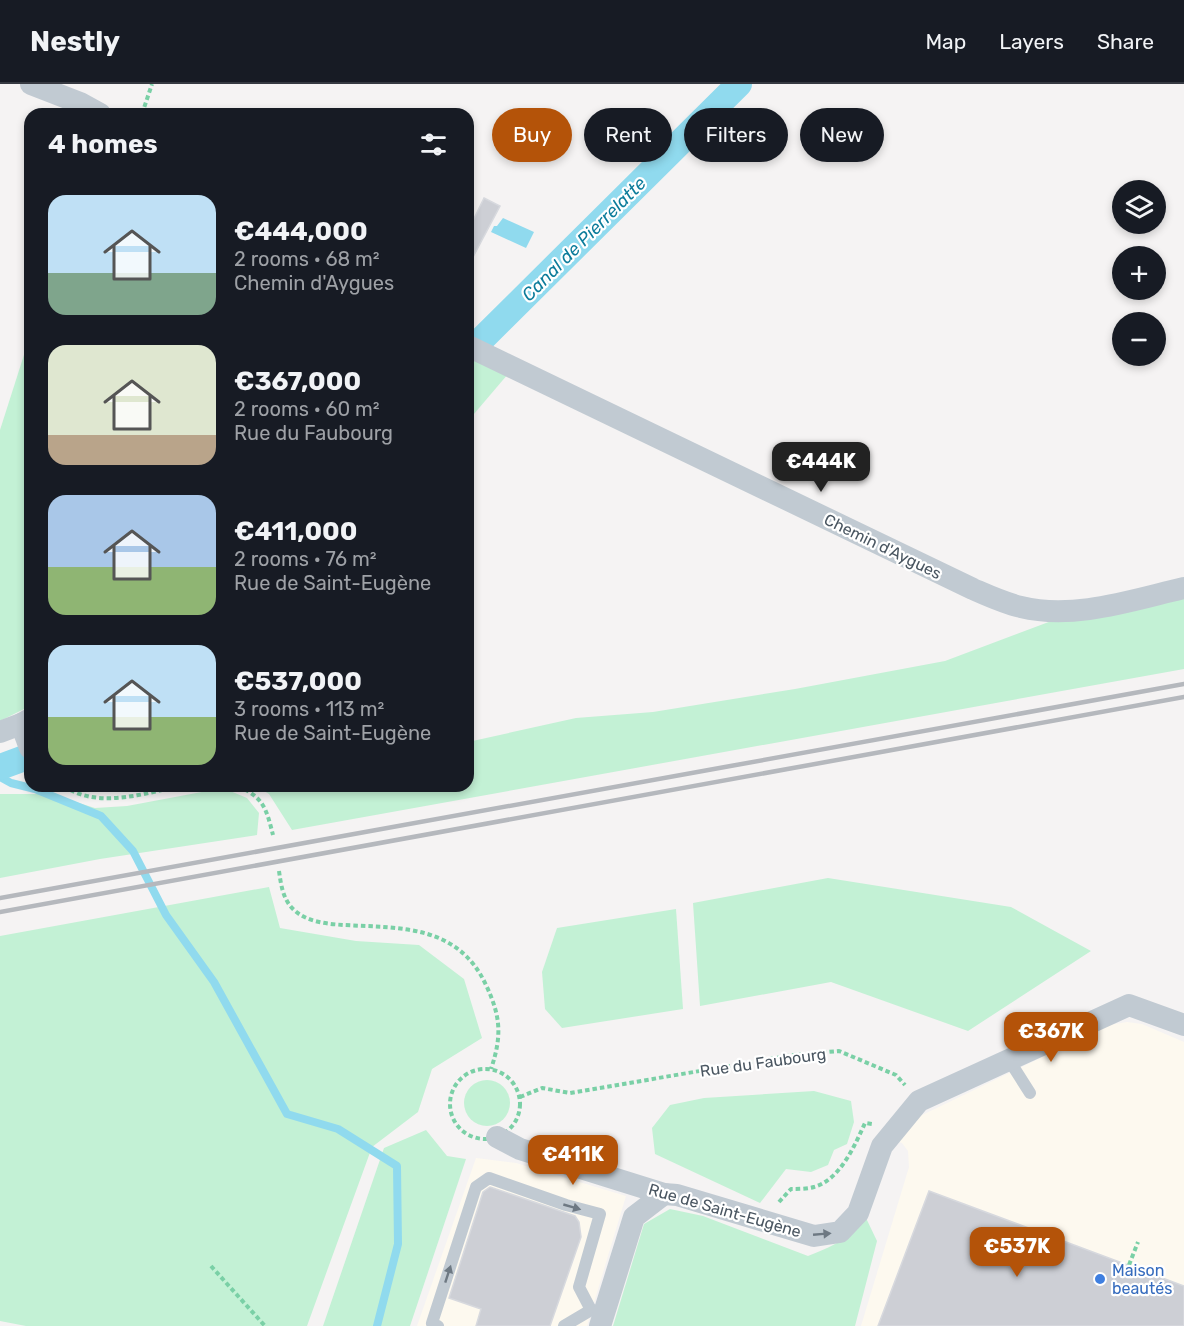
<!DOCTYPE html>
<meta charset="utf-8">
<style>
:root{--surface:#171b24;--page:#242831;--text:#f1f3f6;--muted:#9ea1a6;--line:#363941;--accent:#b45309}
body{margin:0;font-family:Rubik,sans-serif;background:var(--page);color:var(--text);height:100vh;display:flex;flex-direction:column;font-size:22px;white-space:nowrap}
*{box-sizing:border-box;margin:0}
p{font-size:20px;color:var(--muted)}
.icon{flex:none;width:33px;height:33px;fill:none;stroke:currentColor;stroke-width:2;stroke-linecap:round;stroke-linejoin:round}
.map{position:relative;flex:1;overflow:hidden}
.panel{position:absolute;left:24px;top:24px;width:450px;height:684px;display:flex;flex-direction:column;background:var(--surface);border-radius:18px;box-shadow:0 3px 9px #0003}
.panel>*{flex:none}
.guide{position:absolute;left:492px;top:24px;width:570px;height:54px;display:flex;gap:12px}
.buttons{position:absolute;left:1112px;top:96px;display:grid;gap:12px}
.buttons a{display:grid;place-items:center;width:54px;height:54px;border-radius:50%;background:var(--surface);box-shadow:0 3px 9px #0003;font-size:30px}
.price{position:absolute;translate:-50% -51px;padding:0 14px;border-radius:12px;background:var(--accent);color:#fff;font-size:20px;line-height:39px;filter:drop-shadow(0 2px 3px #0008)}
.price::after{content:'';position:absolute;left:50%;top:36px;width:18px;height:14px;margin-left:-9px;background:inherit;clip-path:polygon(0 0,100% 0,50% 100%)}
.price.current{background:#222;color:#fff}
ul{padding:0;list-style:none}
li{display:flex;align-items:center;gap:18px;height:150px;padding:0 24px}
li span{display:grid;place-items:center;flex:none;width:168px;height:120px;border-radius:18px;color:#555}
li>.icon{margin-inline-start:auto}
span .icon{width:72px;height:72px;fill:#fffc;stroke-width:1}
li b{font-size:26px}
h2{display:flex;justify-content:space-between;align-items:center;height:72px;padding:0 24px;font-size:26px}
.tag{padding:0 21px;border-radius:27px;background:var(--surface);box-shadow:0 3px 9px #0003;font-size:21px;line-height:54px}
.tag.current{background:var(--accent);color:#fff}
header{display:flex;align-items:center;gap:36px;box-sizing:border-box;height:84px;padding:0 30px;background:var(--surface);border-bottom:2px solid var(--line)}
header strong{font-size:28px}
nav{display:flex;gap:33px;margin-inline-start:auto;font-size:21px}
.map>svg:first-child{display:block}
.commercial{fill:#fdf9ef}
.green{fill:#c3f1d5}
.water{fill:#90daee}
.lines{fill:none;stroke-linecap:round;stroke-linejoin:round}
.stream{stroke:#90daee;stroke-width:8}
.canal{stroke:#90daee;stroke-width:26}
.building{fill:#cdcfd5;stroke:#d7d9de;stroke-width:1.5}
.path{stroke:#7ad0a6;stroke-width:4;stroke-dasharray:4.5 3;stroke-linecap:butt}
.service{stroke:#c1cad2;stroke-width:12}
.minor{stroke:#c1cad2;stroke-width:22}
.rail{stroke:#b5b8bd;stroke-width:4.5}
.oneway{fill:#6e7983}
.shop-dot{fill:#3f7fe0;stroke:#fff;stroke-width:2}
.labels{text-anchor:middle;stroke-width:4.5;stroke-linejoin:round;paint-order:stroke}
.street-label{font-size:16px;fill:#4a5661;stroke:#fff}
.shop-label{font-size:16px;fill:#366cbe;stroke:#fff;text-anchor:start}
.water-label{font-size:18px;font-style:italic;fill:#0c7c9b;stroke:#fff}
</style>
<header>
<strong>Nestly</strong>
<nav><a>Map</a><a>Layers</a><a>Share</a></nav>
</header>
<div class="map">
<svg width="1184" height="1242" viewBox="0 0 1184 1242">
<rect width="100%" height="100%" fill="#f5f3f3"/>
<g class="commercial">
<path d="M1127,938L1142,940L1184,958V1242H861L909,1083L908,1067L902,1059L893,1056L918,1033L1109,941Z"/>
<path d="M476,1074L516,1079L626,1112L587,1242H417Z"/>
</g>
<g class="green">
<path d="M30,252V622L0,637V346Z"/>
<path d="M468,273L508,290L468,337Z"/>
<path d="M1184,513V585L292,746L269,710L256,702H468V658L576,634L653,628L795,605L945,577L1054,536Z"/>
<path d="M223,704L247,714L259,729L257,751L100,775L0,794V710H50L95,724L127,722Z"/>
<path d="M828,794L1011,823L1091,867L968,947L831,898L700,922L693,819Z"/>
<path d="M269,803L280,844L356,857L419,861L464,895L482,954L432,985L418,1028L372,1063L307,1242H26L0,1237V852Z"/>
<path d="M676,825L683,925L562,944L545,925L542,888L557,844Z"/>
<circle cx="487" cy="1019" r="23"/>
<path d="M814,1007L851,1017L854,1038L847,1060L834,1066L828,1081L811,1088L786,1085L760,1119L655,1070L652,1044L670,1021L704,1014Z"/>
<path d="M426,1046L447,1072L466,1075L410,1242H323L384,1064Z"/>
<path d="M670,1125L703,1132L808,1172C832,1163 850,1154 866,1134L877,1157L855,1242H613L644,1140Z"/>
</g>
<path class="water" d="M503,134L534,148L526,164L491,148L494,142H497Z"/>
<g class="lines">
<path class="stream" d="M0,693L11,699L35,705L101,732L133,767L166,831L214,898L287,1030L338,1045L397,1082L398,1160L377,1242"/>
<g class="canal">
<path d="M479,258L739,0"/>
<path d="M0,683L30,672"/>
</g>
</g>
<g class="building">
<path d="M484,114L500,122L473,173L468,171V147Z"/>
<path d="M490,1103L575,1132L579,1138L581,1153L550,1242H476L481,1225L449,1214L483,1108Z"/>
<path d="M929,1107L1184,1202V1242H878Z"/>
</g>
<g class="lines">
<g class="path">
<path d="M142,30L152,0"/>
<path d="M64,702C97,725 143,710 179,702"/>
<path d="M238,702C264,714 266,724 273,751"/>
<path d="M279,787C281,801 283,815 293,825C306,838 327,840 344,841C402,844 458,841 486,901C501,933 502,952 491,985"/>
<circle cx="485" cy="1020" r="35"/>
<path d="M520,1013L542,1004L570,1009L794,971L839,967L896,991L905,1001"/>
<path d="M779,1118L791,1105C798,1105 807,1105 814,1103C840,1096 855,1061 865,1039L872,1040"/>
<path d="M1129,1181L1138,1158"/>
<path d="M211,1182L265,1242"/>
</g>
<g class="service">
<path d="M1009,976L1030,1009"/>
<path d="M438,1242L432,1239L476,1103L489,1094L566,1121L600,1130L579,1203L591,1226"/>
<path d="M564,1242L591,1226L596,1227"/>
</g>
<g class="minor">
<path d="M31,0L80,19L100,30"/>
<path d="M468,262L973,505C989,512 1004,519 1021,523C1074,536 1132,516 1184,504"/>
<path d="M30,635L21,640L30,664"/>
<path d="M0,648L21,640"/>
<path d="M497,1053L520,1065L664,1110L677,1111L814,1152L840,1148L858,1129L882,1062L919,1017L1129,921L1184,941"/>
<path d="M600,1242L634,1133L664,1110"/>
</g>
<g class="rail">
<path d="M0,814L1184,600"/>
<path d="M0,828L1184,613"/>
</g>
</g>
<defs><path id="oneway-solid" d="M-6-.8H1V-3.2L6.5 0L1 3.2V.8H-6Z" transform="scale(1.5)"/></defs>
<g class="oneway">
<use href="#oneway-solid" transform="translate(572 1123) rotate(16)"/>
<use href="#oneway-solid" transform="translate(822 1150) rotate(-5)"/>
<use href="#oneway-solid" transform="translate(448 1190) rotate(-72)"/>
</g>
<circle class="shop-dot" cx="1100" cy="1195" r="6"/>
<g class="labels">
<g class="street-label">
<text transform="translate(883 462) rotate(26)" y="6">Chemin d'Aygues</text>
<text transform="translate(763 978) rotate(-8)" y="6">Rue du Faubourg</text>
<text transform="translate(725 1126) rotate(16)" y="6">Rue de Saint-Eugène</text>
</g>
<g class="shop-label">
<text x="1112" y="1192">Maison<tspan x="1112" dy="18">beautés</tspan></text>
</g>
<g class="water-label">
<text transform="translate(584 155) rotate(-45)" y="6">Canal de Pierrelatte</text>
</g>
</g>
</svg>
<div class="buttons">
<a><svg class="icon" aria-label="layers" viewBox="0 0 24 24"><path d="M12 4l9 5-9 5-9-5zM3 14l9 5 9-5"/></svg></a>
<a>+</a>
<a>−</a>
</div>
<b class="price current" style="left:821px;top:409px">€444K</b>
<b class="price" style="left:1051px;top:979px">€367K</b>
<b class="price" style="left:573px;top:1102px">€411K</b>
<b class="price" style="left:1017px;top:1194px">€537K</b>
<div class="guide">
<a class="tag current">Buy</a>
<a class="tag">Rent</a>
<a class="tag">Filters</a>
<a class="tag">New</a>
</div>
<section class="panel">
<h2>4 homes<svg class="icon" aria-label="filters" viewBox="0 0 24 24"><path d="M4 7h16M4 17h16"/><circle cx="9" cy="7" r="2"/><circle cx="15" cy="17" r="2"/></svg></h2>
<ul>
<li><span style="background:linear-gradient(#bfe0f5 65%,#7fa58c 0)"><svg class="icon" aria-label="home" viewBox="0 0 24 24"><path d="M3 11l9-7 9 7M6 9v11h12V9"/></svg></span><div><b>€444,000</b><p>2 rooms · 68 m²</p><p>Chemin d'Aygues</p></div></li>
<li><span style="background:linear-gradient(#dfe7d0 75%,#b9a48a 0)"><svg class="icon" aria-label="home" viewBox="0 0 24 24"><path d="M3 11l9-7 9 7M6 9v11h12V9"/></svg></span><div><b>€367,000</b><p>2 rooms · 60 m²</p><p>Rue du Faubourg</p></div></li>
<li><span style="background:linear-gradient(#a9c7e8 60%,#8fb573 0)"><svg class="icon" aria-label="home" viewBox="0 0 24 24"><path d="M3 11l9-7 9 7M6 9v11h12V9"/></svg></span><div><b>€411,000</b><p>2 rooms · 76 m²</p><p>Rue de Saint-Eugène</p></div></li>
<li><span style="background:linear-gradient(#bfe0f5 60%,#8fb573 0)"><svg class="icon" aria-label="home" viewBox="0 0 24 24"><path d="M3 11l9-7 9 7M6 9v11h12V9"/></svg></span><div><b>€537,000</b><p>3 rooms · 113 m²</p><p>Rue de Saint-Eugène</p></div></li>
</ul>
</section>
</div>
